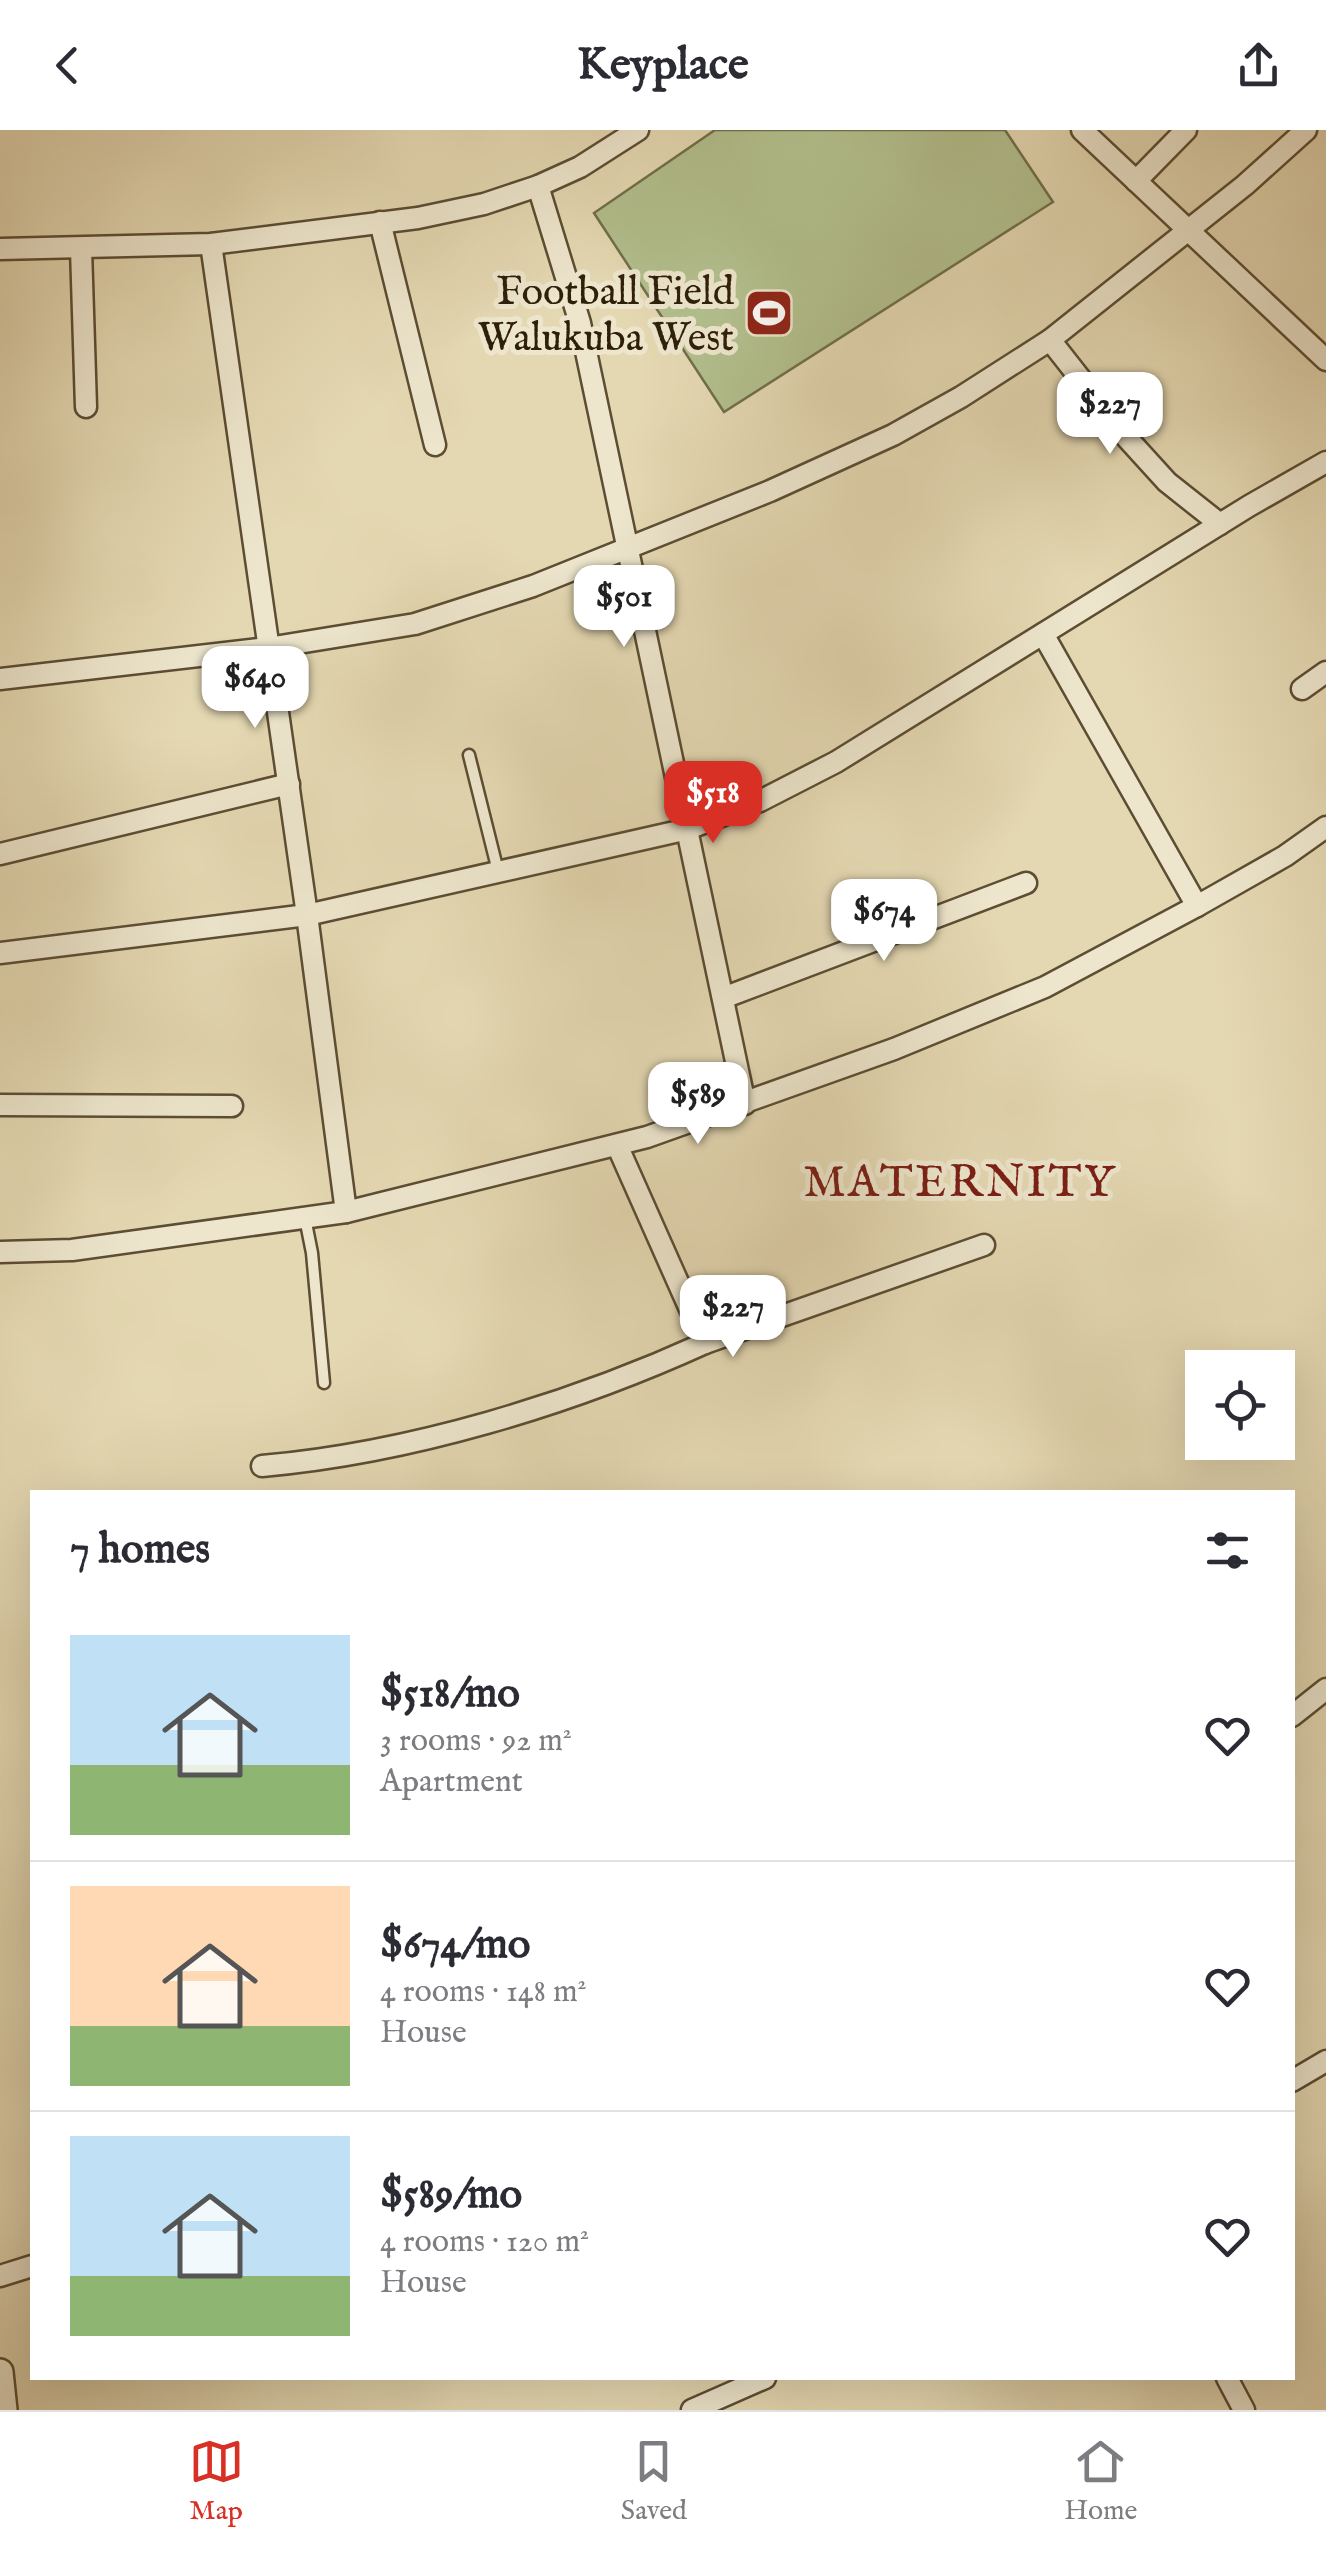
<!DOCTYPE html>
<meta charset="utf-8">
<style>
:root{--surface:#fff;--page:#f2f2f3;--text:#2b2b33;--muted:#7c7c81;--line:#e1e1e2;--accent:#d93025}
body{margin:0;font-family:"IM FELL English",serif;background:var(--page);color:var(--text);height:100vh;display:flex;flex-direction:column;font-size:38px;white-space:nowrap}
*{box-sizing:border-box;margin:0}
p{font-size:32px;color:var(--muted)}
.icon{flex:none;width:55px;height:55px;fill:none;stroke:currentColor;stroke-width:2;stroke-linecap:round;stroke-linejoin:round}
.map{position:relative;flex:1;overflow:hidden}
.details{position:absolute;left:30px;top:1360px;width:1265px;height:890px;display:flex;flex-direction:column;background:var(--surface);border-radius:0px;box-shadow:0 10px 40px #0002}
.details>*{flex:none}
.fabs{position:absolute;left:1185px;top:1220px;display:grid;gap:20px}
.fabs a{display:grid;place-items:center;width:110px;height:110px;border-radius:0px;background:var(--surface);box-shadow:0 10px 40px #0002;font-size:50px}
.price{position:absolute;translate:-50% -85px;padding:0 22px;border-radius:20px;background:#fff;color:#222;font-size:32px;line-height:65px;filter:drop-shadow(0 2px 5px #0008)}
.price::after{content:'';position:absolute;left:50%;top:60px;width:30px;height:22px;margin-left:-15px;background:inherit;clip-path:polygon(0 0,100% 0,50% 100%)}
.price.selected{background:var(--accent);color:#fff}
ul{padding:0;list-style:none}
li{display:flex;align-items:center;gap:30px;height:250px;padding:0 40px}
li+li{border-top:2px solid var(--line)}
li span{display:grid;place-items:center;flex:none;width:280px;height:200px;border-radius:0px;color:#555}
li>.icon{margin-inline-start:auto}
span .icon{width:120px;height:120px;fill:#fffc;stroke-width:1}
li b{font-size:42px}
h2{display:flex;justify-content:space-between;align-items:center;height:120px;padding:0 40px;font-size:42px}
header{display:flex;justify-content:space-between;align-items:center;height:130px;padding:0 40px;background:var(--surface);font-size:45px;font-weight:700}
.tabs{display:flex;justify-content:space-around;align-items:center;height:140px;border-top:2px solid var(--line);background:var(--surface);font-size:28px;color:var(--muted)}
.tabs a{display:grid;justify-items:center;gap:5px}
.tabs .selected{color:var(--accent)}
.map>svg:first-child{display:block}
.green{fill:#b2bf8d;stroke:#706f4b;stroke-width:2.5}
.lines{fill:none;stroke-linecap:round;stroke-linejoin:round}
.service-casing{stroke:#5c4d33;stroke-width:15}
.minor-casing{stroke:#5c4d33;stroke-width:25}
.tertiary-casing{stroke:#5c4d33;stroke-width:30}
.service{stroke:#ede6cd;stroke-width:10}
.minor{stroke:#ede6cd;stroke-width:20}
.tertiary{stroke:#ede6cd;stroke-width:25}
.labels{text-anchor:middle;stroke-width:10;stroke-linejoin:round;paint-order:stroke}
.poi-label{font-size:40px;fill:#2e1f09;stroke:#ede6cd;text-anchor:end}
.quarter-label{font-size:45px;letter-spacing:2.5px;fill:#7a1f14;stroke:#ede6cd}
</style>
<header><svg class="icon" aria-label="back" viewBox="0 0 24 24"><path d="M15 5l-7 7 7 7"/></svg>Keyplace<svg class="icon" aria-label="share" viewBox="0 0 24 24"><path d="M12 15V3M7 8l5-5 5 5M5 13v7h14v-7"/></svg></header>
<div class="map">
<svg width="1326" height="2280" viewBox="0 0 1326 2280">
<rect width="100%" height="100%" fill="#e4d8b2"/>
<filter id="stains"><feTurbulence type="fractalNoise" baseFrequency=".002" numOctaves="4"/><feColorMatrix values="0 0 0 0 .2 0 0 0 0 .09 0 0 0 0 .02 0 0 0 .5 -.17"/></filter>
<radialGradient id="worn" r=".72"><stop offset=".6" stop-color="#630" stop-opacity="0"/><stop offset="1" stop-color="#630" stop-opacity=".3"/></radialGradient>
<path class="green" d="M715,0H1005L1053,72L724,282L594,83Z"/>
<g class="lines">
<g class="service-casing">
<g id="service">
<path d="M469,625L498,741"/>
<path d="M305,1088L312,1123L324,1253"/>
</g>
</g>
<g class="minor-casing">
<g id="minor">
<path d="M1082,0L1326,230"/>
<path d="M1136,51L1186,0"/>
<path d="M538,56L580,193L745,974"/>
<path d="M380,92L435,315"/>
<path d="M211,114L307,785L346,1082"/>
<path d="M0,119L211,114L418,88L484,74L538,56L580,37L638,0"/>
<path d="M81,119L86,277"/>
<path d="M1050,210L1127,308L1167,352L1220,394"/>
<path d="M1043,504L1197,776"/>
<path d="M0,549L268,518L415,494L533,456L770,361L893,305L961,267L1050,210L1245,55L1306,0"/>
<path d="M1302,559L1326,542"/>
<path d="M0,724L289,654"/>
<path d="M0,823L307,785L688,699L760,671L836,632L1249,376L1326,332"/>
<path d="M723,868L1026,753"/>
<path d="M0,975L232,976"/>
<path d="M617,1015L705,1213L984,1115"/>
<path d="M0,1122L72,1120L346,1082L647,1007L894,919L1045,857L1197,776L1285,726L1326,697"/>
<path d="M262,1336C410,1323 571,1274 705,1213"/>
<path d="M1292,1586L1326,1559"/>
<path d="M1292,1951L1326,1931"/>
<path d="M0,2146L32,2136"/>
<path d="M1227,2248L1244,2280"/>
<path d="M692,2280L765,2248"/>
</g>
</g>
<g class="tertiary-casing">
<path id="tertiary" d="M0,2242L4,2280"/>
</g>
<use href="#service" class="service"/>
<use href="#minor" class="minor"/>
<use href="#tertiary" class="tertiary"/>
</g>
<defs>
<g id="stadium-square" transform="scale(2.5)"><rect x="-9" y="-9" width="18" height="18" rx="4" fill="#8f2418" stroke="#ede6cd"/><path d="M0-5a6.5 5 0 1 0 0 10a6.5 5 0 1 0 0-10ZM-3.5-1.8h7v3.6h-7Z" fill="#fff"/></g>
</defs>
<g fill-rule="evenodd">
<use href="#stadium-square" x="769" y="183"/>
</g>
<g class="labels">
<g class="poi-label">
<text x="734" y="174">Football Field<tspan x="734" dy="46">Walukuba West</tspan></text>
</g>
<g class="quarter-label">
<text x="960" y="1066">MATERNITY</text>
</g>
</g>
<rect width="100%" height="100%" filter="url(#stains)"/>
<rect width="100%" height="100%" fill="url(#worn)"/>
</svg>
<div class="fabs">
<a><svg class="icon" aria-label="locate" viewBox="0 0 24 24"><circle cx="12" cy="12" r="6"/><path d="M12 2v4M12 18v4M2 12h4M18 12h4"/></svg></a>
</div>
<b class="price" style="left:1110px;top:327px">$227</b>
<b class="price" style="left:624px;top:520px">$501</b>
<b class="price" style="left:255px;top:601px">$640</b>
<b class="price selected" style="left:713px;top:716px">$518</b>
<b class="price" style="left:884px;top:834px">$674</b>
<b class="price" style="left:698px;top:1017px">$589</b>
<b class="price" style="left:733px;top:1230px">$227</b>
<section class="details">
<h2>7 homes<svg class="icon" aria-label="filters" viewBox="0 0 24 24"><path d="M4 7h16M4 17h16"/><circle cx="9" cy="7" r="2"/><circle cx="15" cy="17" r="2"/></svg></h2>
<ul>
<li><span style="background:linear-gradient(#bfe0f5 65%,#8fb573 0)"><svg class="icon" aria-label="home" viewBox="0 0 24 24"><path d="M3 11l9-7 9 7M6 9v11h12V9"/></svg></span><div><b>$518/mo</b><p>3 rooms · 92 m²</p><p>Apartment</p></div><svg class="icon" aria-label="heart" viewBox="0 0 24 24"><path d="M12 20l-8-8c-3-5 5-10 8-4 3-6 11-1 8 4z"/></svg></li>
<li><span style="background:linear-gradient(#ffd9b3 70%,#8fb573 0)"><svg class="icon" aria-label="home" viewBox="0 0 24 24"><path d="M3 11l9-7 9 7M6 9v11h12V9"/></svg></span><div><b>$674/mo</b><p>4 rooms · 148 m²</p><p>House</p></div><svg class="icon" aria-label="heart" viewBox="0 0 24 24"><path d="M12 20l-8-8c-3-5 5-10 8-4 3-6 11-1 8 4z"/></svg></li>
<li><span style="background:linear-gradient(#bfe0f5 70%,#8fb573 0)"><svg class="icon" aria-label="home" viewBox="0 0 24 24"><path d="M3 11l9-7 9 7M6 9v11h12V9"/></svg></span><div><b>$589/mo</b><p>4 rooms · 120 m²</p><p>House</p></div><svg class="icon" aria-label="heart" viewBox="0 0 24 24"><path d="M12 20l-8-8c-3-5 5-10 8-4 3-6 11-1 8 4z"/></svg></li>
</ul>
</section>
</div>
<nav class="tabs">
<a class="selected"><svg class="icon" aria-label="map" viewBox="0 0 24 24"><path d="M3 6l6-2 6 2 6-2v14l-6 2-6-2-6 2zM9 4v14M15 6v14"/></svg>Map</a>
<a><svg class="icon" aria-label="saved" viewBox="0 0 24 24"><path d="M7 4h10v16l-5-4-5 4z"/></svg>Saved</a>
<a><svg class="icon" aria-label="home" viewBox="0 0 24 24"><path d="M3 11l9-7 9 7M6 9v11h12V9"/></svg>Home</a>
</nav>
